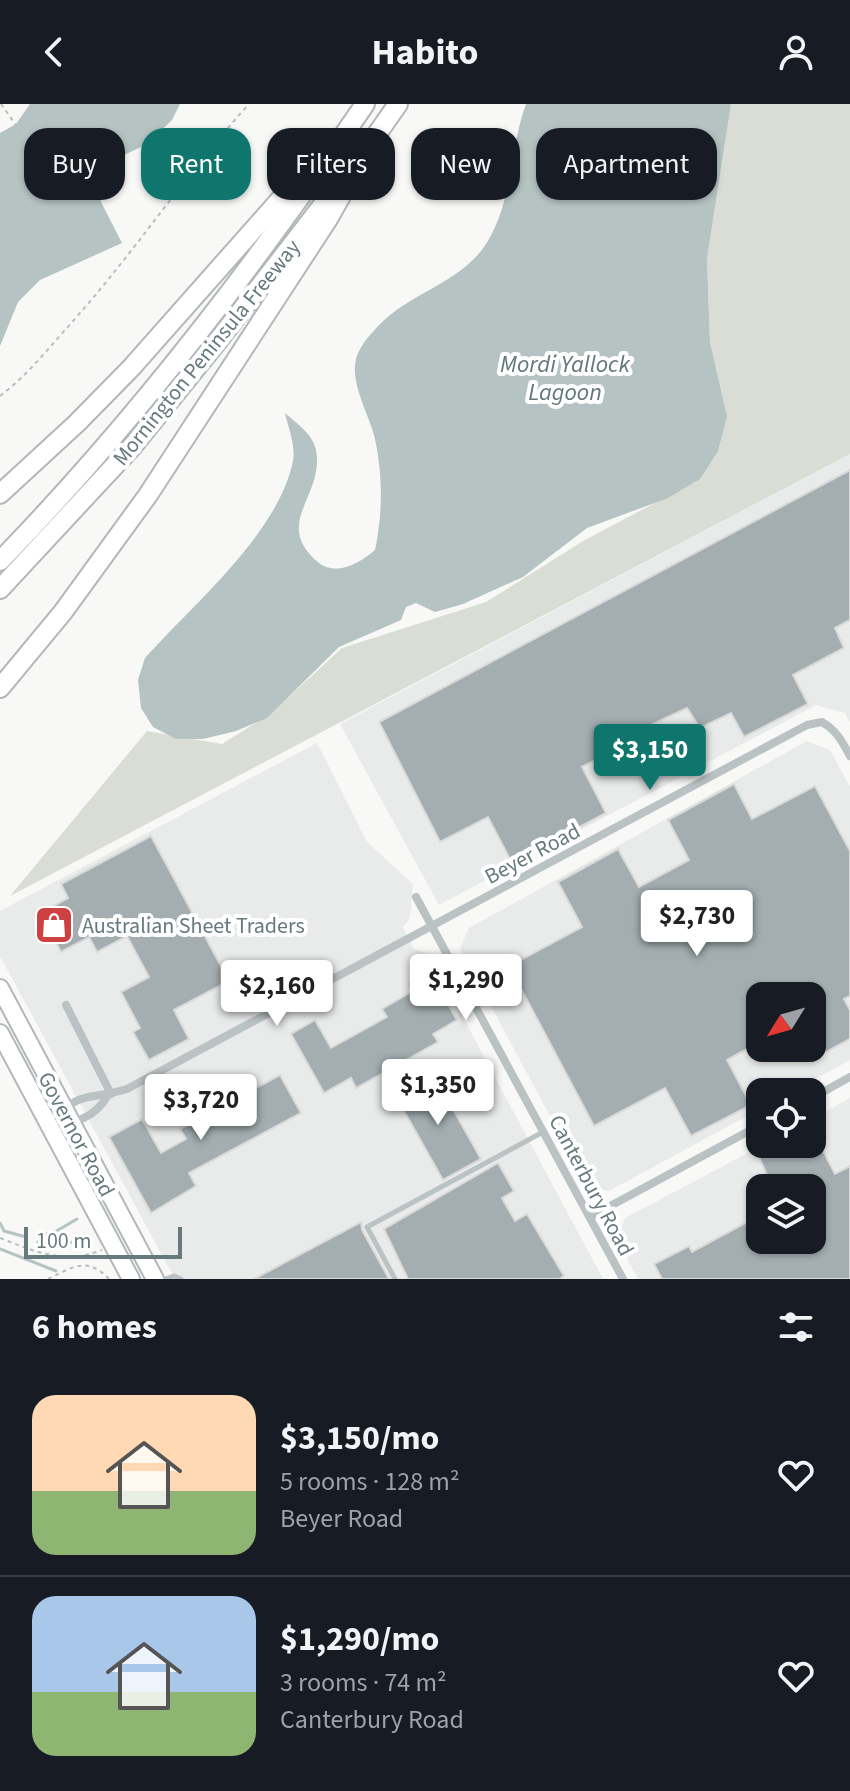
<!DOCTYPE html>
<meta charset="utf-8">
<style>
:root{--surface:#171b24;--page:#242831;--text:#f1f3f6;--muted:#9ea1a6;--line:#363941;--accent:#0f766e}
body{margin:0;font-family:"Source Sans 3",sans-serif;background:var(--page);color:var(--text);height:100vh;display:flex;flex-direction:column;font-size:30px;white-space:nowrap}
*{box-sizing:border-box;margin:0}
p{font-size:26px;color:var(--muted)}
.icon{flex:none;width:44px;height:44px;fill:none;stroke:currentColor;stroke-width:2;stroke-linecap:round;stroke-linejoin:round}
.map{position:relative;height:1175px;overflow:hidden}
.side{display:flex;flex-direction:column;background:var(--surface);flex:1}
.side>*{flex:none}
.top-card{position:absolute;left:24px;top:24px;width:802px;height:72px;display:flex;gap:16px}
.needle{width:52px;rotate:233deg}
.tools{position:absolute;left:746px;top:878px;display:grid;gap:16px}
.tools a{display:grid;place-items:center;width:80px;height:80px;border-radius:16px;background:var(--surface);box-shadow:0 2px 6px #0004;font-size:40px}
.scale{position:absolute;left:24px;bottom:20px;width:158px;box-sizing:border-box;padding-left:8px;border:4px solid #667a7e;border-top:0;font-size:22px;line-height:28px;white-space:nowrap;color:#667a7e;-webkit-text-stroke:6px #fff;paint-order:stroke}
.price{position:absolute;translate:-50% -68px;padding:0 18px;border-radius:8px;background:#fff;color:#222;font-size:26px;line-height:52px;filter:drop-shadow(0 2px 4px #0008)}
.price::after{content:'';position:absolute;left:50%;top:48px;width:24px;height:18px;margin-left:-12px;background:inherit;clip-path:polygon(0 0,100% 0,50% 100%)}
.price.current{background:var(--accent);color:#fff}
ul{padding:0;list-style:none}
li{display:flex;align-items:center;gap:24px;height:200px;padding:0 32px}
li+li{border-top:2px solid var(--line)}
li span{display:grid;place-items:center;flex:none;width:224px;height:160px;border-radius:24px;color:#555}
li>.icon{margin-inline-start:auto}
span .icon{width:96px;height:96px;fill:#fffc;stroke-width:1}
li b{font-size:34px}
h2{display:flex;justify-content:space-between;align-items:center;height:96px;padding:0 32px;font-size:34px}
.pill{padding:0 28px;border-radius:24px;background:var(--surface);box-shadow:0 2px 6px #0004;font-size:28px;line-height:72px}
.pill.current{background:var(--accent);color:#fff}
header{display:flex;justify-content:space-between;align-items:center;height:104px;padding:0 32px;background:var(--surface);font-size:36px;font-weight:700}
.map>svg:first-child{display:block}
.built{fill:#e9eaea;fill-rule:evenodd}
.green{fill:#daddd6}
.water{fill:#b5c3c3}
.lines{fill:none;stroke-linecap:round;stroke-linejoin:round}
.stream{stroke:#b5c3c3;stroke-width:3}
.building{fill:#a4aeb1;stroke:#dadad9;stroke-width:2}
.primary-casing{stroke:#b2b8ba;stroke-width:20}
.motorway-casing{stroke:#b2b7b9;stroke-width:22}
.path{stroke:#b8bdbe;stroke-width:2;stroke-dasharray:4 4;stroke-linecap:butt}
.service{stroke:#bbc2c3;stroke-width:5}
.minor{stroke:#bbc2c3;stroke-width:8}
.primary{stroke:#fff;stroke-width:16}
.motorway{stroke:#fff;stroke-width:18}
.labels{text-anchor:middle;stroke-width:8;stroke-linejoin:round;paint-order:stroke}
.street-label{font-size:22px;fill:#667a7e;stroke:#fff}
.poi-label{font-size:22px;fill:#667a7e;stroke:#fff;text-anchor:start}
.water-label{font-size:24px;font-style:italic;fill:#627778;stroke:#fff}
</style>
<header><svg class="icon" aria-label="back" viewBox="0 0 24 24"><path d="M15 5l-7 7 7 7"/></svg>Habito<svg class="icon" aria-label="person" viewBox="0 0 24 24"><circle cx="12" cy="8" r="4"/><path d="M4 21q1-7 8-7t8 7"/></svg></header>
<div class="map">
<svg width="850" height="1175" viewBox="0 0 850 1175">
<rect width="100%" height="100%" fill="#f8f8f6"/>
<g class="built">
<path d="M850,350V619L845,609L816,601L439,801L340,620Z"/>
<path d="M807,637L830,646L850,683V956L791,988H760V1005L609,1087L586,1081L578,1063L583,1056L577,1046L567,1044L476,874L483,868L478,859L466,856L460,845L469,824ZM760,892H812V944H760Z"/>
<path d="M317,639L367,738L413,780L410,814L403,823L414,845L429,850L603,1175H175L0,852V807Z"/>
<path d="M850,994V1175H638L617,1136L625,1114L765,1040H812V1015ZM760,1084H812V1136H760Z"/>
</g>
<path class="green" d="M731,0H850V350L10,792L147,627L222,640L270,610L342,544L486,498L583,437L700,375L727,312L710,238L707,155Z"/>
<g class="water">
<path d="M30,0H180L172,16L147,40L116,55L101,76V98L122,139L40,176L18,198L0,242V29L16,20Z"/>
<path d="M526,0H731L707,155L710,238L727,312L718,347L700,375L668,394L587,424L523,473L463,500L435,508L416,499L406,503L401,516L339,543L267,614L236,627L203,635H176L153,623L141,604L138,576L145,554C193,500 278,430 293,357C296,342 288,323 285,309C296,319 313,330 316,346C325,393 271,419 319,459C337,473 361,458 375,446C383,409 383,368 374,331C368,309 350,278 356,255C358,246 366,235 372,229C404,189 460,181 486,140C513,98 509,46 526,0Z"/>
</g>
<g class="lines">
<g class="stream">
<path d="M0,1119L4,1127L26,1133"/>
<path d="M37,1131L53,1129L77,1115"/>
<path d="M38,1138L66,1139L88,1136"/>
<path d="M0,1145L56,1167"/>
</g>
</g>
<g class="building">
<path d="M850,366V516L835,524L844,544L793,571L808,600L744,633L731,609L700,624L687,604L640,626L642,631L582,663L606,709L512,759L488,713L440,738L379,618Z"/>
<path d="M734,680L752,715L815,682L850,747V892L844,895L850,906V935L815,954L809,944H812V892H760V938L727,956L751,1001L691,1032L665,984L594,1022L509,862L582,823L558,778L618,745L639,783L689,756L668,716Z"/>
<path d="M151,732L229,877L174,906L189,935L149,956L133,928L140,924L121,888L149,873L127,832L97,848L89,833L61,848L41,809L68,794L61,780Z"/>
<path d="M430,869L457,916L433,930L438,938L356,984L351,974L324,989L291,930L315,916L331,944L387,913L382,905L413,887L409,880Z"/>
<path d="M433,970L481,1055L443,1076L395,991Z"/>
<path d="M280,971L301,1009L189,1069L196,1082L151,1109L109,1033L142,1015L161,1049L186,1035L180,1025Z"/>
<path d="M812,1025L835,1070L850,1062V1175H662L654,1160L689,1142L692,1148L760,1111V1136H812V1084H773L758,1051L777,1040H812Z"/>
<path d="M498,1059L514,1087L502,1094L515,1117L527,1110L564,1172L559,1175H408L384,1125Z"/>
<path d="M361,1118L362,1126L389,1175H254Z"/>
</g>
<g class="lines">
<g class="primary-casing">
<g id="primary">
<path d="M0,884L155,1175"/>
<path d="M0,929L131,1175"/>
</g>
</g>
<g class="motorway-casing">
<g id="motorway">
<path d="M363,50L398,0"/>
<path d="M0,390L77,319L131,264L308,64"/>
<path d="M0,457C136,317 255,162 365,0"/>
<path d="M0,485L132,343L217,238L332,89"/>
<path d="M0,584L63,508L148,391L328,115L369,42"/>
</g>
</g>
<g class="path">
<path d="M1,0L23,31"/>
<path d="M0,292C24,274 44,250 64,227C130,155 183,73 249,0"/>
<path d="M0,1134C36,1148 65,1161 102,1146"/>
<path d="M48,1175C73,1163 87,1152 109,1175"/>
</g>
<g class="service">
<path d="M165,1175L174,1172L181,1175"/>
<path d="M395,1175L367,1123L543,1028"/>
</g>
<g class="minor">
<path d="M416,793L623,1175"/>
<path d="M66,901L111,990"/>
<path d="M812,994L850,973"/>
<path d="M50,1020C80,984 89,997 127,985L807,621L822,618C836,626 842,637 850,652"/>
<path d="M50,1020C75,1020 95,1014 108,991"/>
<path d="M590,1113L760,1021"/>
</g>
<use href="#primary" class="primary"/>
<use href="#motorway" class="motorway"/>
</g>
<defs>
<g id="shop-square" transform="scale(2)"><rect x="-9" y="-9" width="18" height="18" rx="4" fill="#ce4142" stroke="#fff"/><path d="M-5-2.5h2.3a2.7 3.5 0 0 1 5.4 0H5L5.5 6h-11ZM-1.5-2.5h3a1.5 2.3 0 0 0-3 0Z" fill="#fff"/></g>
</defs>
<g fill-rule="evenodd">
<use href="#shop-square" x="54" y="821"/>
</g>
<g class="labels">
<g class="street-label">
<text transform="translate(206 248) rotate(-51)" y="8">Mornington Peninsula Freeway</text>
<text transform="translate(532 749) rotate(-28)" y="8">Beyer Road</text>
<text transform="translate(77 1030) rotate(62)" y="8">Governor Road</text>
<text transform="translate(592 1081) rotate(62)" y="8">Canterbury Road</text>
</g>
<g class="poi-label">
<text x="82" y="829">Australian Sheet Traders</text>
</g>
<g class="water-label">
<text x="565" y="268">Mordi Yallock<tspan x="565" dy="28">Lagoon</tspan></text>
</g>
</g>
</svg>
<div class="tools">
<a><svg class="needle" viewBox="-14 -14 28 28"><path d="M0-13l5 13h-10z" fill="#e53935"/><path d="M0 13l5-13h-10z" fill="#9ea1a6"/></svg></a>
<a><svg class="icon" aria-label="locate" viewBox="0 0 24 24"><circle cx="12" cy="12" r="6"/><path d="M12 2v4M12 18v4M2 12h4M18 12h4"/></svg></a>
<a><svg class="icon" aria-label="layers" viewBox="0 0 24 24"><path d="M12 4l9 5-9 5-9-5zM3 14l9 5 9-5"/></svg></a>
</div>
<div class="scale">100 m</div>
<b class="price current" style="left:650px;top:688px">$3,150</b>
<b class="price" style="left:697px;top:854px">$2,730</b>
<b class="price" style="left:466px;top:918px">$1,290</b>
<b class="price" style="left:277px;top:924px">$2,160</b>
<b class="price" style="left:438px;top:1023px">$1,350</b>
<b class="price" style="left:201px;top:1038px">$3,720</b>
<div class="top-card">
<a class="pill">Buy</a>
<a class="pill current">Rent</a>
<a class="pill">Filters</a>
<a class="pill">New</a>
<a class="pill">Apartment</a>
</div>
</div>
<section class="side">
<h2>6 homes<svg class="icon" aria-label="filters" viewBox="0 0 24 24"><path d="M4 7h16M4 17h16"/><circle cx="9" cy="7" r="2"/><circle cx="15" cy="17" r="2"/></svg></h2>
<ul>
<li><span style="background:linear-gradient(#ffd9b3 60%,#8fb573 0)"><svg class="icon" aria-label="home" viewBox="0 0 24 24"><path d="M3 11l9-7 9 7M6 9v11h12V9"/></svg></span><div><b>$3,150/mo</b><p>5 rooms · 128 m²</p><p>Beyer Road</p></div><svg class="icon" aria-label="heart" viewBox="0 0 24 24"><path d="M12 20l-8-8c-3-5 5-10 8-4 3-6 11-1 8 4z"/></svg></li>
<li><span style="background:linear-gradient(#a9c7e8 60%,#8fb573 0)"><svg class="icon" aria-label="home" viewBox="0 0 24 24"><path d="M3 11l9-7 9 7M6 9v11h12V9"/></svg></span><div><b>$1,290/mo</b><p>3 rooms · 74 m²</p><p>Canterbury Road</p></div><svg class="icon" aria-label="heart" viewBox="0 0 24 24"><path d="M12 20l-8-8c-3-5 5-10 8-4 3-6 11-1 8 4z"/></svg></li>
</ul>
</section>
